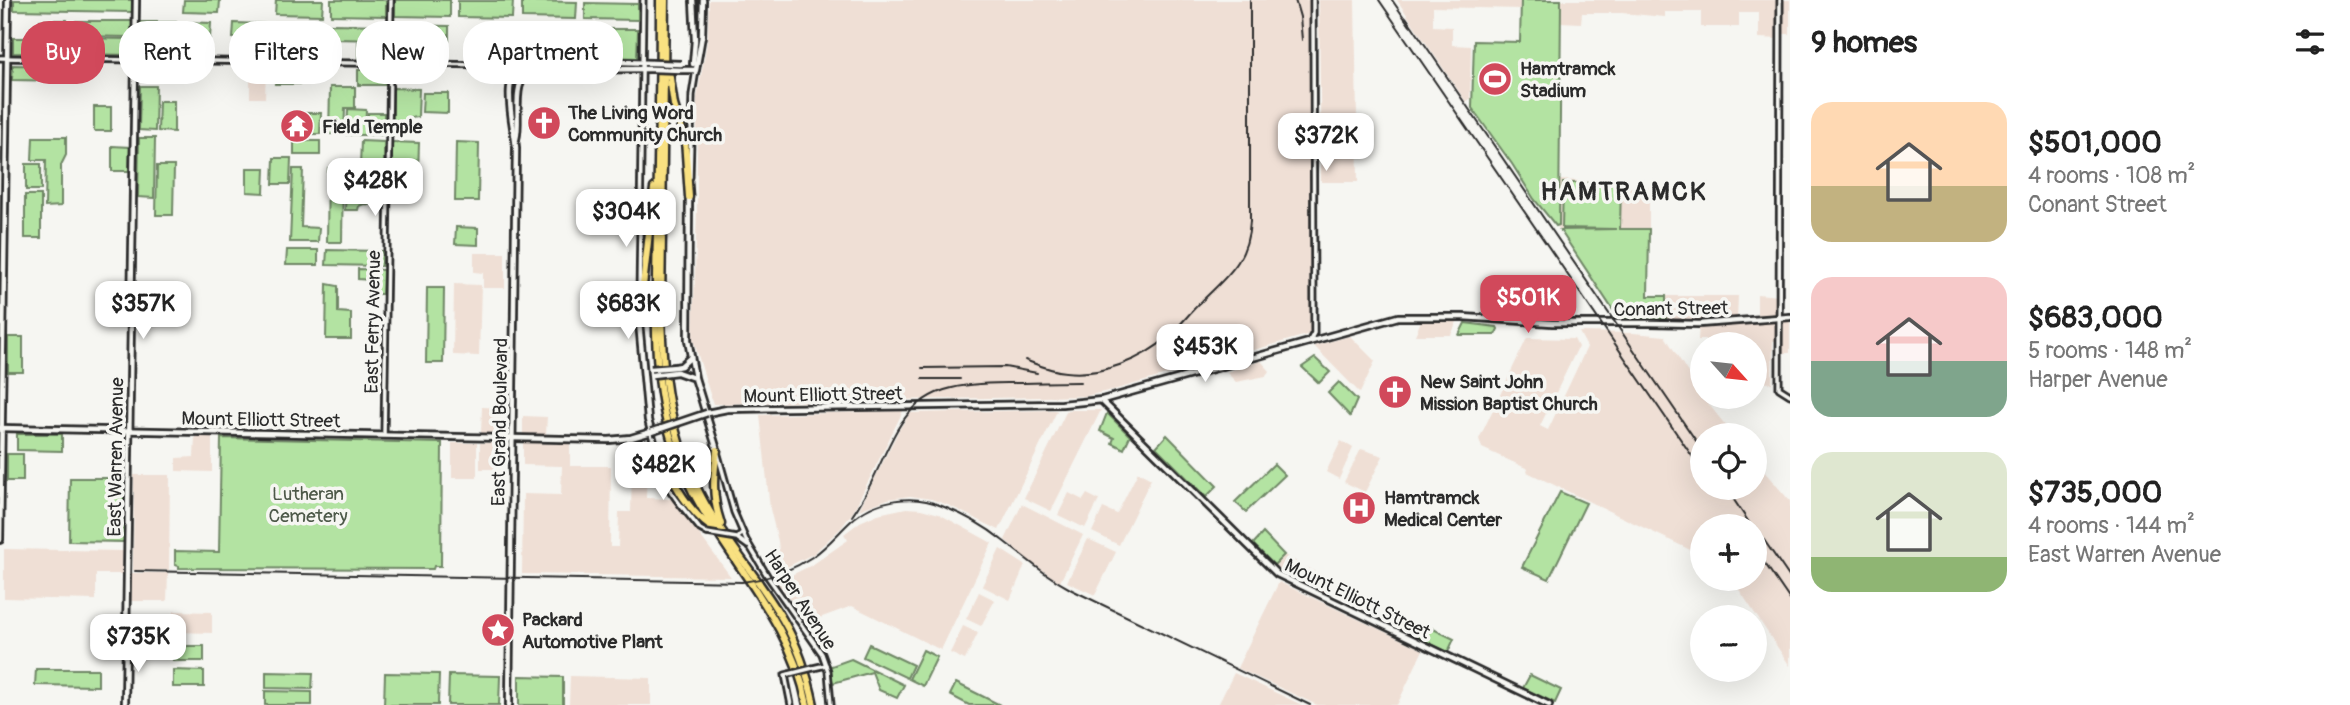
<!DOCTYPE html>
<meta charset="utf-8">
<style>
:root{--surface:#fff;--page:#f6f6f6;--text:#222;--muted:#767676;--accent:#d1495b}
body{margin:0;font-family:Pangolin,sans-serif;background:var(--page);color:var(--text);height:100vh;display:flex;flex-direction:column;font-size:26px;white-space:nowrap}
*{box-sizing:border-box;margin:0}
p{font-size:23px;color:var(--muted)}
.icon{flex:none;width:38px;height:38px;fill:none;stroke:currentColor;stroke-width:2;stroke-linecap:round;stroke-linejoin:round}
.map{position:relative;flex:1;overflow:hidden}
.panel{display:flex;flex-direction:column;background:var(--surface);width:560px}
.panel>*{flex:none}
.guide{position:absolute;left:21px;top:21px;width:665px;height:63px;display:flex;gap:14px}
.needle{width:46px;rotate:117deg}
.tools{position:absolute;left:1690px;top:332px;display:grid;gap:14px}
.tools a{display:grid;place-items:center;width:77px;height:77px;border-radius:50%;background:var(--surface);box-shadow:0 7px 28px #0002;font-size:35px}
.price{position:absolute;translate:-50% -60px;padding:0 16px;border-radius:14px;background:#fff;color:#222;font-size:23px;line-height:46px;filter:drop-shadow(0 2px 4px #0008)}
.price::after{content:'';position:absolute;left:50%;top:42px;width:21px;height:16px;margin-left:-10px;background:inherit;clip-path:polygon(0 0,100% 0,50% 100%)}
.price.active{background:var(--accent);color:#fff}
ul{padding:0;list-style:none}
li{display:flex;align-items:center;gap:21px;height:175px;padding:0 21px}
li span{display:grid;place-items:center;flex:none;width:196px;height:140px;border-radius:21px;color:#555}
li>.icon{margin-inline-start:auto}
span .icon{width:84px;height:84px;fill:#fffc;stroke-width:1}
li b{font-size:30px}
h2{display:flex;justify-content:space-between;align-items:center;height:84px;padding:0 21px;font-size:30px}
.pill{padding:0 24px;border-radius:28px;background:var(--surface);box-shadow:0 7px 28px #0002;font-size:24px;line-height:63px}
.pill.active{background:var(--accent);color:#fff}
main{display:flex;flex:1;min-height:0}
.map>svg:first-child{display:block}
.built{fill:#efdfd5}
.green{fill:#b3e3a2;stroke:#6f8766;stroke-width:2}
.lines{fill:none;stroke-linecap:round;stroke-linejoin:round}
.tertiary-casing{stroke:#2b2b2b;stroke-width:9}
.secondary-casing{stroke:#2b2b2b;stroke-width:10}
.motorway-casing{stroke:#2b2b2b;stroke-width:11}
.tertiary{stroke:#f6f6f2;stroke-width:3.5}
.secondary{stroke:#f6f6f2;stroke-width:4.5}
.motorway{stroke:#f9e181;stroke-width:6}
.rail{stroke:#2b2b2b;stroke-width:2}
.tertiary-bridge-casing{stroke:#2b2b2b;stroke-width:9;stroke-linecap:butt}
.secondary-bridge-casing{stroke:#2b2b2b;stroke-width:10;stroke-linecap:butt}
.tertiary-bridge{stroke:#f6f6f2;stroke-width:3.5}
.secondary-bridge{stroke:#f6f6f2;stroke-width:4.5}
.labels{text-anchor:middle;stroke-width:7;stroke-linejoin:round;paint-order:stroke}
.poi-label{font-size:19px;font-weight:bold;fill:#2b2b2b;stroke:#f6f6f2;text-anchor:start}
.street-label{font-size:19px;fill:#2b2b2b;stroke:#f6f6f2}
.park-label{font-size:19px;fill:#4d5949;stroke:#f6f6f2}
.district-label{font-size:26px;font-weight:bold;letter-spacing:2px;fill:#2b2b2b;stroke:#f6f6f2}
</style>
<main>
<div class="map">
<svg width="1790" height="705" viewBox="0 0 1790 705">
<rect width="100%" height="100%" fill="#f6f6f2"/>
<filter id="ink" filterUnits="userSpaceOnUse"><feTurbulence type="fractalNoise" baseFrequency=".0143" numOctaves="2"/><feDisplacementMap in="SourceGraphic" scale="14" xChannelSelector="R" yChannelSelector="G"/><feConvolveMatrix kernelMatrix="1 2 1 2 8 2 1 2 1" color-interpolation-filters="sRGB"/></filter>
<g filter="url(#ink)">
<g class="built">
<path d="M709,0H1309L1310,334L1117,389L1086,396L713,404L693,339L697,209V98L708,37Z"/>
<path d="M1319,0H1355L1358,182H1321Z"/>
<path d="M1397,0H1521V9L1433,7V26L1452,27V45L1471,46L1470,99L1466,102Z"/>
<path d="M1561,0H1790V34H1780V39L1759,38V13H1739V27H1701V12H1665V17L1622,13H1582L1581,23L1560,22Z"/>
<path d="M250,70H266L265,98H250Z"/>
<path d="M1559,180L1625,183V187H1649V229L1560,230L1557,226L1559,225Z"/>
<path d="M474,253H505V288H483V273L474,272Z"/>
<path d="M454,284L481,285L479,356L453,355Z"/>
<path d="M1757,294L1779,296L1778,317H1790V353H1778V341H1773L1772,383L1755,382V345H1735L1734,340H1698L1699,324H1666V296H1738L1737,320L1757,319Z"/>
<path d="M1421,321H1453L1457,322L1451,335H1415Z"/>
<path d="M1579,332L1633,333L1665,336L1703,397L1734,436H1703V488H1755V461L1790,501V666L1732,579H1755V527H1703V556L1527,472L1528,469L1482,448L1479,439L1527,338L1574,339L1578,347L1540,426L1548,430L1587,347Z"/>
<path d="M1350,336L1375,361L1360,393L1314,346Z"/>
<path d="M1261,361L1270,371L1266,376L1236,382L1226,372Z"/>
<path d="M482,407L504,408L503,433H481Z"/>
<path d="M1055,410L1057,411L999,530L948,505L931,499L910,496L888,499L859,510L899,430L910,413Z"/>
<path d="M1067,410H1101L1051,511L1024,498Z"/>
<path d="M903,411L853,512L841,528L813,554L781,570L778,541L770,509L760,415Z"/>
<path d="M523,416L547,417L546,434H523Z"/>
<path d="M195,437H212V472L176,471V458L194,457Z"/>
<path d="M1341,441L1353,448L1339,479L1326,472Z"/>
<rect x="452" y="443" width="25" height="35"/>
<path d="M480,443H503L502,469H480Z"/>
<path d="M523,443L570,444V466H611L610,547H618L619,512H631L632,467H647L646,498L673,499L731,577L522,574L523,494L561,495L562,466L523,465Z"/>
<path d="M628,446H646L645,464L627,463Z"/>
<path d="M1361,449L1383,456L1365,492L1344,482Z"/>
<path d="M1138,472L1151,479L1119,545L1092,532L1103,508L1117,514Z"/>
<path d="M134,475H170L169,570H133Z"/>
<path d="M1069,493L1083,500L1087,494L1099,500L1085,528L1058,515Z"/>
<path d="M1022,504L1083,535L1060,582L1028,560L1005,540Z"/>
<path d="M906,508L921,509L939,514L992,543L941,650L852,606L806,623L801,613L777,582L812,565L848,540L844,534L860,522L878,514Z"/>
<path d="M1088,539L1116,552L1095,595L1067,582Z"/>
<path d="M4,549L123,551L122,574H96V600L4,598Z"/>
<path d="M1000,549L1025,565L1010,600L982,586Z"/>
<path d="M1284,555L1299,563L1292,578L1274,565Z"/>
<path d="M1305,567L1332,580L1325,594L1298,582Z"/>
<path d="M132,573H168L167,601H131Z"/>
<path d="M1279,582L1423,650L1397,705H1317L1237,668Z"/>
<path d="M979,592L995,600L981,626L966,619Z"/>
<path d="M174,611L212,612V633L174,632Z"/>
<path d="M963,626L978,633L965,660L950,653Z"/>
<path d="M1234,673L1302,705H1218Z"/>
<path d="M570,676L651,678V705H569Z"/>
</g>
<g class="green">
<path d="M14,0H132V12L14,10Z"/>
<path d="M184,0H220L219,13L183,12Z"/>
<path d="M276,0H323L322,15L275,14Z"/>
<path d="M331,0H386V16L331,15Z"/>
<path d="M395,0H450V17L395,16Z"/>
<path d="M1521,0H1561L1559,225L1556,226L1534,199L1512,164L1472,108L1474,41L1520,42Z"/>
<path d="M458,1H513L512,18L458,17Z"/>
<path d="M522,1L577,2L576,19L522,18Z"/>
<path d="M585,3L638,4V20L585,19Z"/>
<path d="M40,20H67V36L40,35Z"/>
<path d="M76,21H132L131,37L76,36Z"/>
<path d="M140,22H176L175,37H140Z"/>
<path d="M184,22L211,23L210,38L183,37Z"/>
<path d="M234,23L267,24V38H233Z"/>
<path d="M284,24H322V40L284,39Z"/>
<path d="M331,24L385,25V40L331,39Z"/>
<path d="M394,25L449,26V41L393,40Z"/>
<path d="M522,27L576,28V37L522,36Z"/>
<path d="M607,29H638L637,58L606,57Z"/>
<path d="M13,38H67V54L13,53Z"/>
<path d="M77,38L132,39L131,55L77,54Z"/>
<rect x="146" y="40" width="29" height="15"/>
<path d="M358,42L386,43L385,59L358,58Z"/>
<path d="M13,65L67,66L66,81L12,80Z"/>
<path d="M276,69H307V84H275Z"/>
<rect x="358" y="70" width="27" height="15"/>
<path d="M140,86H156L155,131L139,130Z"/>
<path d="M330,87H355V108H345L344,134H329Z"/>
<path d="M393,88L419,89L418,117L409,118L408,135H392Z"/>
<path d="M423,93H448V113L422,112Z"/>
<path d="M159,101H174V132L158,131Z"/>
<rect x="94" y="107" width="17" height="24"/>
<path d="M348,109L366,110L365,135H347Z"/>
<path d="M304,113H321L320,134H304Z"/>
<rect x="368" y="113" width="16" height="22"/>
<path d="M33,137H66V155L61,165V206L45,207L46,160H32Z"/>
<path d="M139,138H155L154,198L138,197Z"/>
<rect x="294" y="141" width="26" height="14"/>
<path d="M361,141L384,142V167L360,166Z"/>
<path d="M392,142L419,143L418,174H392Z"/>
<path d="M456,142L479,143L478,201H455Z"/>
<path d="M112,146L130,147L129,171H112Z"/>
<path d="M274,158H291L290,184H273Z"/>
<rect x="26" y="164" width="15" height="26"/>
<path d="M157,166H174L173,215H156Z"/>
<path d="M247,168H265L264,193L247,192Z"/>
<path d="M328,168L343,169L342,242H327Z"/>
<path d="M347,168L384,169L383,205L364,204L359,206L358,210H345Z"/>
<path d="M293,169H303L301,227L319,228L318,242H290Z"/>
<path d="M1563,183H1621L1620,229H1649L1648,296H1666V324L1625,322L1613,310L1560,230L1616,229L1562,228Z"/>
<rect x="25" y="195" width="16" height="43"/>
<path d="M456,227L478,228V245L455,244Z"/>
<path d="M287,250H318V265H286Z"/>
<path d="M327,250L382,251V266L326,265Z"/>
<path d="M358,269L383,270L382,294H371V280L358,279Z"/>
<path d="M327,284L338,286V312L351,313V339H326Z"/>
<path d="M427,288H444L443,363H426Z"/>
<path d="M1465,323L1497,327L1498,329L1495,335H1459Z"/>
<rect x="8" y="337" width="15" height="35"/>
<path d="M1315,358L1330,372L1319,383L1302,367Z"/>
<path d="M1339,382L1357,400L1350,416L1328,393Z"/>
<path d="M1107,413L1130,436L1124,449L1112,443L1114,438L1100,431Z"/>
<path d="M17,434H62V451L17,450Z"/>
<path d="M1167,435L1217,486L1206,497L1156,447Z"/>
<path d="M221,438L442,443L441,566H434L433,569L179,568V566L175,565V551L219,552Z"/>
<rect x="7" y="454" width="16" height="27"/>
<path d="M1274,464L1285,475L1246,512L1235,502Z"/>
<path d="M70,478H125L124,542L69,541Z"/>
<path d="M1560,492L1586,503L1549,579L1522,567Z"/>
<path d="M1263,533L1284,555L1274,565L1253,544Z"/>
<path d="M1425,625L1454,639L1448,652L1418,638Z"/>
<path d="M869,644L913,665L907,678L863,657Z"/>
<rect x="173" y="646" width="31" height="15"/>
<path d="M923,650L937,657L923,686L909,679Z"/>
<path d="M851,659L904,685L897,698L879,690L872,672L833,683L829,667Z"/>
<path d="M36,669H98V686L35,685Z"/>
<path d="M173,670L204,671V687H173Z"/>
<path d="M266,672L313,673L312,689L266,688Z"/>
<path d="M385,673L439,674L438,705H384Z"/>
<path d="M449,675L500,676L499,705H448Z"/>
<path d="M1530,675L1561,690L1555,703L1523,688Z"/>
<path d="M519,676L563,677V705H519Z"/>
<path d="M956,683L1000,705H969L950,695Z"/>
<path d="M265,691L312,692V705H265Z"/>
</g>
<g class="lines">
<g class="tertiary-casing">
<g id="tertiary">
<path d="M1780,0L1779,388L1790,395"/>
<path d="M0,58L493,65L514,71"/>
<path d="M499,65L526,60"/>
<path d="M690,177L692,95L696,70"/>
<path d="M639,302L643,0"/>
<path d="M1310,340L1314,333L1313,0"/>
<path d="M384,435L391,0"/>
<path d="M655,448C660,485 678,501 700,529L707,533"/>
<path d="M718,455L734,512L746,540L768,577L822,654L828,671L831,705"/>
<path d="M742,534L737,538L748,546"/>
<path d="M813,668L826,665"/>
<path d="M789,674L785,675L791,705"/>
</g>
</g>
<g class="secondary-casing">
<g id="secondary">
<path d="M693,64L695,40L693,0"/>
<path d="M681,70H696L702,36L703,0"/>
<path d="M514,71L519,73L534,66L546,68"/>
<path d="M516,139C522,119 508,77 535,70L652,69"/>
<path d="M689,197L688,340L695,378L717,450"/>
<path d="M639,322L648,420L655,446"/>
<path d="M676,367L681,366L691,357"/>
<path d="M677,372L694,378"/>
<path d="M1102,401L1277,574L1549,705"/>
<path d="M707,413L727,409L1062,404L1102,400L1398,317H1463L1552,323H1649L1699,324L1790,317"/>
<path d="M0,428L609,440L631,438L651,432"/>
<path d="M0,540L8,0"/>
<path d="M125,705L136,0"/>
<path d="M509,705L516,148C514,123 497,71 529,59L652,63"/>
</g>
</g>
<g class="motorway-casing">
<g id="motorway">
<path d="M660,0C660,76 658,152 657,228C656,302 650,377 674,448C705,542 789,606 807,705"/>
<path d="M665,0L661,309C662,373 669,432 698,490C721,537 757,575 783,620C798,646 808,676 814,705"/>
<path d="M669,71L674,105L685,140L689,197"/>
<path d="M639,322L654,188"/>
<path d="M655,446C670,474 684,508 711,527"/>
<path d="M717,450C713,476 712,498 721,524"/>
</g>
</g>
<use href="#tertiary" class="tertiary"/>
<use href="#secondary" class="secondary"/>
<use href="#motorway" class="motorway"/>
<g class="rail">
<path d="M1295,0L1300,17L1302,40"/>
<path d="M1379,0L1703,472"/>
<path d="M1392,0L1410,26"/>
<path d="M1406,17L1703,451"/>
<path d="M1025,360C1038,365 1051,371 1066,372C1102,376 1142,360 1169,336C1181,325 1190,312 1202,301C1228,275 1248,261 1250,221V0"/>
<path d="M922,368L1005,367L1037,373"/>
<path d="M922,379H960"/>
<path d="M1726,488L1752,527"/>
<path d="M852,516C871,490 881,458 897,430C923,384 963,384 1009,383C1033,383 1056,382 1080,382"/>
<path d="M1755,527L1790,578"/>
<path d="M1755,549L1790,600"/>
<path d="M135,571L742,582C767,579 791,571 812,557C827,547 838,533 851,521C875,499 913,493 942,506C962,514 985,526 1002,540C1027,559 1044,575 1072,590L1310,705"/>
</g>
<g class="tertiary-bridge-casing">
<g id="tertiary-bridge">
<path d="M707,533L737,538"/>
<path d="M789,674L813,668"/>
</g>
</g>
<g class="secondary-bridge-casing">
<g id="secondary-bridge">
<path d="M652,63L681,64"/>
<path d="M652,69L681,70"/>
<path d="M651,369L676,367"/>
<path d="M652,375L677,372"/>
<path d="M651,432L707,413"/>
</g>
</g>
<use href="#tertiary-bridge" class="tertiary-bridge"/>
<use href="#secondary-bridge" class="secondary-bridge"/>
</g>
</g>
<defs>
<g id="stadium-disc" transform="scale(1.75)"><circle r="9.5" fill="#d1495b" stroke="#f6f6f2"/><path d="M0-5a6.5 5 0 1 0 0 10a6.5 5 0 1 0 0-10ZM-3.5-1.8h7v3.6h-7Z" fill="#fff"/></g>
<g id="church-disc" transform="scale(1.75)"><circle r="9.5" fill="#d1495b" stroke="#f6f6f2"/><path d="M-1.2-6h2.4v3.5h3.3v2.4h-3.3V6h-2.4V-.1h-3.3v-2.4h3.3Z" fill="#fff"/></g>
<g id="temple-disc" transform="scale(1.75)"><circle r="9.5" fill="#d1495b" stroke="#f6f6f2"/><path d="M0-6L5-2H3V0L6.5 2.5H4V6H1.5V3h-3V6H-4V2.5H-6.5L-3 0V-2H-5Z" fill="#fff"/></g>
<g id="hospital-disc" transform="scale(1.75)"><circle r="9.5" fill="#d1495b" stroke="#f6f6f2"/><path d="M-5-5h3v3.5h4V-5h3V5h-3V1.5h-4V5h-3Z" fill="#fff"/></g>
<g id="sight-disc" transform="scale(1.75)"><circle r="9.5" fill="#d1495b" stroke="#f6f6f2"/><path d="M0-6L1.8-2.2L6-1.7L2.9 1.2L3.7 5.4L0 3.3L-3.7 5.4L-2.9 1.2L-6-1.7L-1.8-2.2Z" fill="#fff"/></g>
</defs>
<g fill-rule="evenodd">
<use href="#stadium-disc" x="1495" y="79"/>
<use href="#church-disc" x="544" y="123"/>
<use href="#temple-disc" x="297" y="126"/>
<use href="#church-disc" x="1395" y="392"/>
<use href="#hospital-disc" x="1359" y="508"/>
<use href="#sight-disc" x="498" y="630"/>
</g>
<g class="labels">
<g class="poi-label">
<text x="1520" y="75">Hamtramck<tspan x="1520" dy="22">Stadium</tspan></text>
<text x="568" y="119">The Living Word<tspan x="568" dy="22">Community Church</tspan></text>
<text x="322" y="133">Field Temple</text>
<text x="1420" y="388">New Saint John<tspan x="1420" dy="22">Mission Baptist Church</tspan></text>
<text x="1384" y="504">Hamtramck<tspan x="1384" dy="22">Medical Center</tspan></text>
<text x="522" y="626">Packard<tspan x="522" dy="22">Automotive Plant</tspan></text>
</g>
<g class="street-label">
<text transform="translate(1671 308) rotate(-1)" y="7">Conant Street</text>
<text transform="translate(372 322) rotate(-89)" y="7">East Ferry Avenue</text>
<text transform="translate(823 394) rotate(-1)" y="7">Mount Elliott Street</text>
<text transform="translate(261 419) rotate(1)" y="7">Mount Elliott Street</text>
<text transform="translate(499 422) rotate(-89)" y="7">East Grand Boulevard</text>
<text transform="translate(115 457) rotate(-89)" y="7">East Warren Avenue</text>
<text transform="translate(1358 598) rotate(26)" y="7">Mount Elliott Street</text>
<text transform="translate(801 599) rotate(57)" y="7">Harper Avenue</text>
</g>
<g class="park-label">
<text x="308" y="500">Lutheran<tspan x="308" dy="22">Cemetery</tspan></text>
</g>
<g class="district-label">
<text x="1624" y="200">HAMTRAMCK</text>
</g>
</g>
</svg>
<div class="tools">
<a><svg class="needle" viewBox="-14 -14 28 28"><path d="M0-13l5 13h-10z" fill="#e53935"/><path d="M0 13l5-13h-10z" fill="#767676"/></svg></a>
<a><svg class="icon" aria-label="locate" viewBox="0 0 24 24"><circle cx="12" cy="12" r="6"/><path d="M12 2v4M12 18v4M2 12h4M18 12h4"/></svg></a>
<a>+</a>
<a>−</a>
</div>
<b class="price" style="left:1326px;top:173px">$372K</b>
<b class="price" style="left:375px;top:218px">$428K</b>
<b class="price" style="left:626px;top:249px">$304K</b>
<b class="price active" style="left:1528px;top:335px">$501K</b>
<b class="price" style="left:143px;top:341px">$357K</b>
<b class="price" style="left:628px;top:341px">$683K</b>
<b class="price" style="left:1205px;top:384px">$453K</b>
<b class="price" style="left:663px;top:502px">$482K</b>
<b class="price" style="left:138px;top:674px">$735K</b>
<div class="guide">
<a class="pill active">Buy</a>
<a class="pill">Rent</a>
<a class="pill">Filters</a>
<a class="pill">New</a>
<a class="pill">Apartment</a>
</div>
</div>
<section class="panel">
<h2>9 homes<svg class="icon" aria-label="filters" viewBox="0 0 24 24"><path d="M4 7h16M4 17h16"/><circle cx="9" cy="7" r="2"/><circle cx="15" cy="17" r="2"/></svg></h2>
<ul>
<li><span style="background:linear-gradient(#ffd9b3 60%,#c2b280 0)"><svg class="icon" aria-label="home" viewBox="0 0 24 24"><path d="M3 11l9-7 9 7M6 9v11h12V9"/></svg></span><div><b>$501,000</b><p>4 rooms · 108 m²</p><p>Conant Street</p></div></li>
<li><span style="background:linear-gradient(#f6c9c9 60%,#7fa58c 0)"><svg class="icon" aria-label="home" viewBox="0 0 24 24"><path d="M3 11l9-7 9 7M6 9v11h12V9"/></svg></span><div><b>$683,000</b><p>5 rooms · 148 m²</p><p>Harper Avenue</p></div></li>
<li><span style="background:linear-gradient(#dfe7d0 75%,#8fb573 0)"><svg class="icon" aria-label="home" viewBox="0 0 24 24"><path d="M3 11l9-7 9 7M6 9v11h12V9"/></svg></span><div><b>$735,000</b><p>4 rooms · 144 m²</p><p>East Warren Avenue</p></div></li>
</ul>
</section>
</main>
